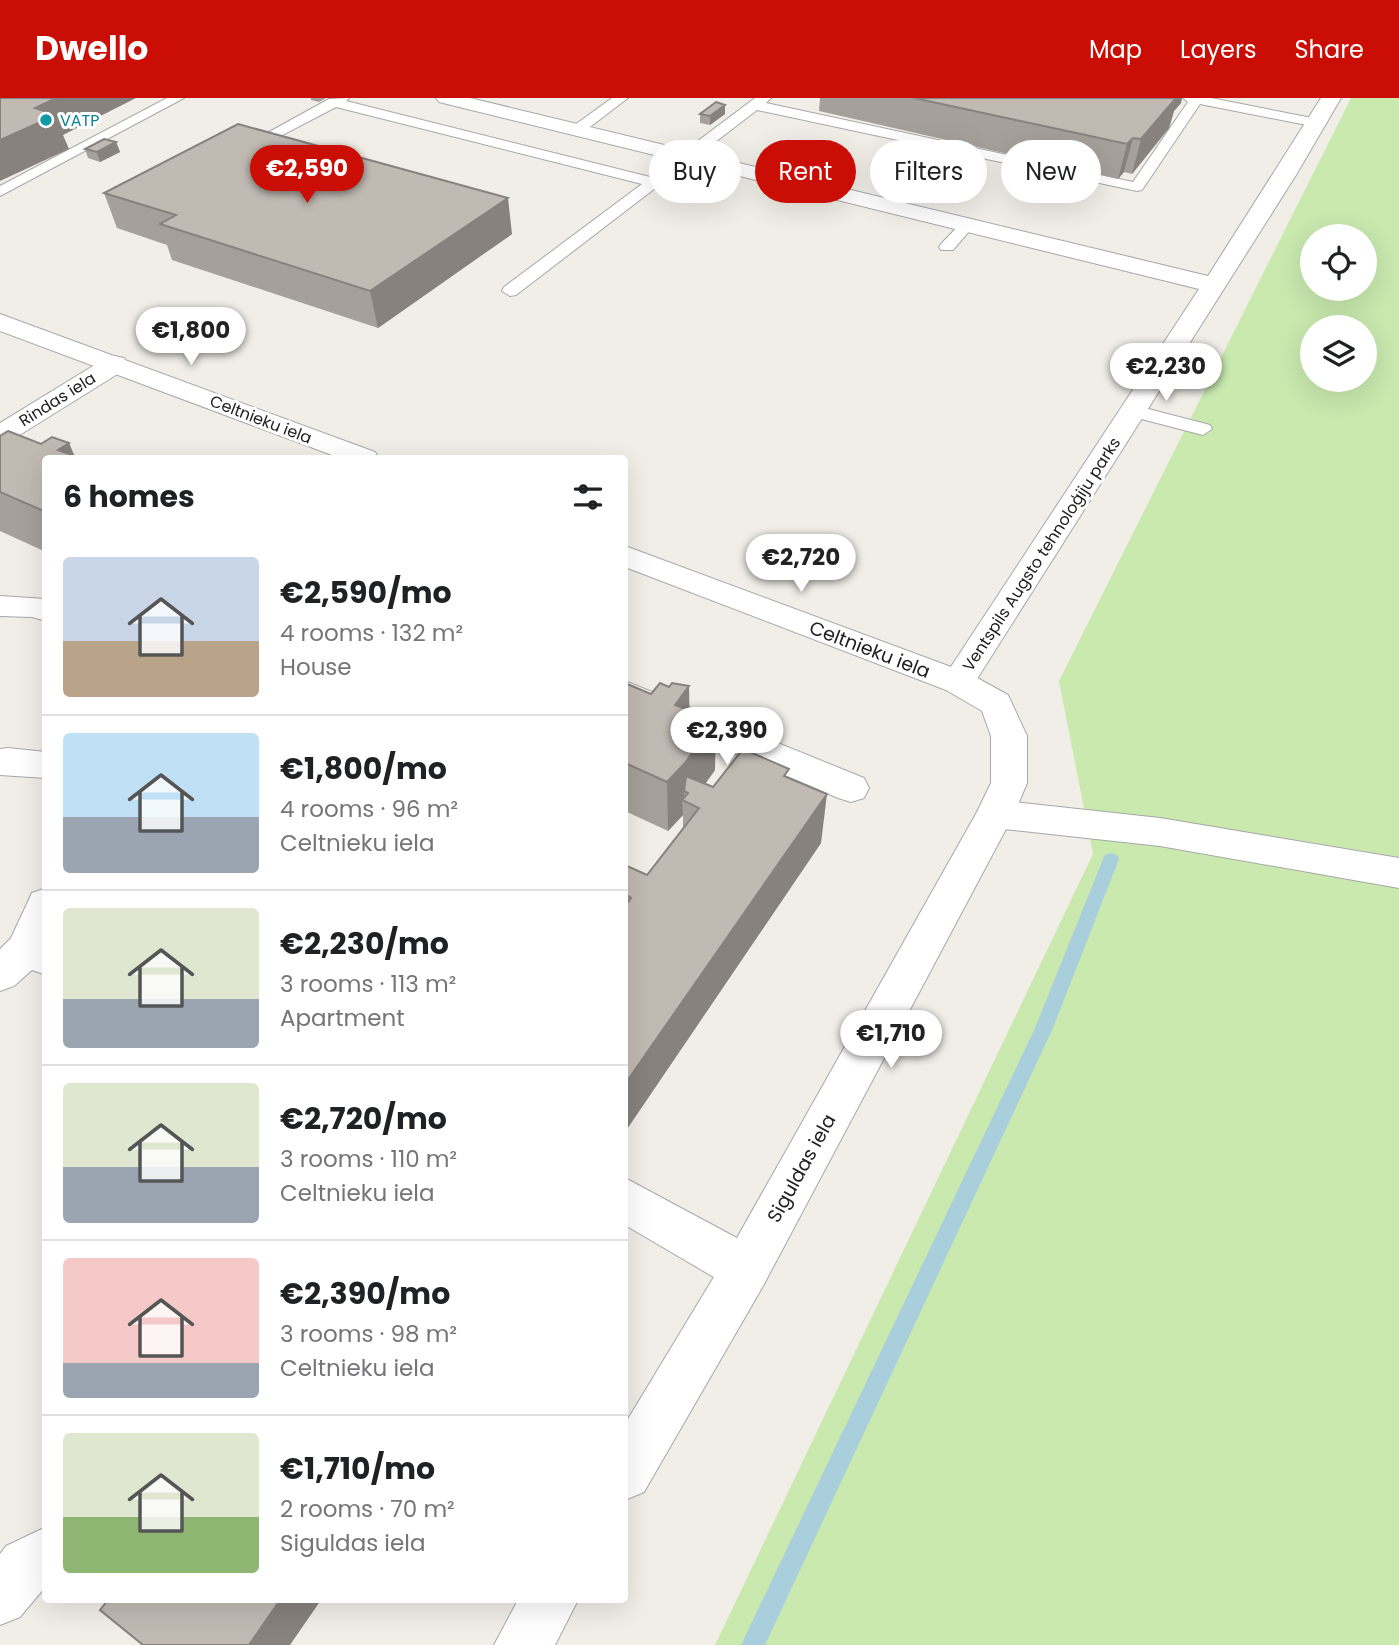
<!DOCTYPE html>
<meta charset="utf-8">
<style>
:root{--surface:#fff;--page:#f2f2f2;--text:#202124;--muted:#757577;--line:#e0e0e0;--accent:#cb0e05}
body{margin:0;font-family:Poppins,sans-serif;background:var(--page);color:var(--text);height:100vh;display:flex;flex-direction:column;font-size:26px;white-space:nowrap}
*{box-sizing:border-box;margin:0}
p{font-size:23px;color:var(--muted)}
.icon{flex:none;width:38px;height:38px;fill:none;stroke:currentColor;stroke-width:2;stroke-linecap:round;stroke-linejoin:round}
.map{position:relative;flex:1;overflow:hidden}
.panel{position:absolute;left:42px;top:357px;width:586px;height:1148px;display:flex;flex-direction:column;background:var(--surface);border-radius:7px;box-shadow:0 7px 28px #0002}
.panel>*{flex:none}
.top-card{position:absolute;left:649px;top:42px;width:644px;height:63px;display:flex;gap:14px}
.buttons{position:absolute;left:1300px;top:126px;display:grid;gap:14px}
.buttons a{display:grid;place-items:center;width:77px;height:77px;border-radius:50%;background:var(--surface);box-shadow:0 7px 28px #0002;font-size:35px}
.price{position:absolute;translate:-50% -60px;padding:0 16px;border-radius:24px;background:#fff;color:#222;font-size:23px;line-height:46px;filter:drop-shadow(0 2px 4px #0008)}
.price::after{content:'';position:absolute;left:50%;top:42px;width:21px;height:16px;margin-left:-10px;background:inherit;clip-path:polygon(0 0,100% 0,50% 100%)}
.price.on{background:var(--accent);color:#fff}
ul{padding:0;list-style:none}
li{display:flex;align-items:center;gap:21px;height:175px;padding:0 21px}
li+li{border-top:2px solid var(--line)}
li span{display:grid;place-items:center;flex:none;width:196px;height:140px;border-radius:7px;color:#555}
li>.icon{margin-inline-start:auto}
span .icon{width:84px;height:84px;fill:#fffc;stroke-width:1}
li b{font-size:30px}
h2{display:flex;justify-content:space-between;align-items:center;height:84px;padding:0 21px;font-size:30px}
.pill{padding:0 24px;border-radius:32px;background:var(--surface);box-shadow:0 7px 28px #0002;font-size:24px;line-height:63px}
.pill.on{background:var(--accent);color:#fff}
header{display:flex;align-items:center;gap:42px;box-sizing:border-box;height:98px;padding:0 35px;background:var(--accent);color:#fff}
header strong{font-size:33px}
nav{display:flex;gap:38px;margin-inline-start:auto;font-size:24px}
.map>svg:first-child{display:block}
.grass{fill:#c9e9af;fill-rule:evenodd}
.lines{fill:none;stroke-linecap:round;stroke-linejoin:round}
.stream{fill:#a9cfdd;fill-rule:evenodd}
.service-casing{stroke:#a7a7a7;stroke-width:2}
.minor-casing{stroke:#a7a7a7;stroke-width:2}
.tertiary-casing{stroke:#a7a7a7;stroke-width:2}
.service{fill:#fff;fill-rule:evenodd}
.minor{fill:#fff;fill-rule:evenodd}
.tertiary{fill:#fff;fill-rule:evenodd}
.wall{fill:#a6a09a}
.shaded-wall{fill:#87827d}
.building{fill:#c1bab3;stroke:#87827d;stroke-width:2}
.culture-dot{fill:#0f9aa8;stroke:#fff;stroke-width:2.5}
.labels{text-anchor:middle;stroke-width:6;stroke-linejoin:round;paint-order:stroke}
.far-culture-label{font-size:16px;fill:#0d838f;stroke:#fff;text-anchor:start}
.far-street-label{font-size:16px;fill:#202020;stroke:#fff}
.street-label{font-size:19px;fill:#202020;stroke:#fff}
</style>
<header>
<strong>Dwello</strong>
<nav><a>Map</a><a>Layers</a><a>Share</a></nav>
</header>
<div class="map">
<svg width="1399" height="1547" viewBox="0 0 1399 1547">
<rect width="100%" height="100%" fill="#f0eee7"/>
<path class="grass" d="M1351,0H1399V1547H715L1093,756L1059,583ZM1312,138H1365V191H1312ZM1312,229H1365V282H1312Z"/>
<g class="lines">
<path class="stream" d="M1111,755L1117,757L1119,761L1053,930L765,1547H741L1035,930L1103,761L1105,757Z"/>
<g class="service-casing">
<g id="service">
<path d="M167,0H184L0,98V88Z"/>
<path d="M349,0L346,3L650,79L755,0H771L766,5L1133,84L1188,4L1183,0H1211L1317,21L1324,25L1317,29L1200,6L1142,92L1137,93L757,12L516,197L510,198L502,193L504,189L642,86L336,9L250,54L245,55L238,51L329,1Z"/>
<path d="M612,0H628L582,35H572V29Z"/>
<path d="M967,122L972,124L975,127L972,130L953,152H941L939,149L941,146L962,124Z"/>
<path d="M1133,307L1210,327L1212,331L1203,337L1126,317L1124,313L1126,309Z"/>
</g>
</g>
<g class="minor-casing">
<g id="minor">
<path d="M436,0H470L1208,178L1321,0H1341L1296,77L970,592L958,596L946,592L941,584L1199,191L439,4Z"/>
<path d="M115,258L124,260L128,266L124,272L10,343L0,345V325L106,260Z"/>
<path d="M0,498L46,501V523L32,519L0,518Z"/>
<path d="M625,583L864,680L869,690L864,700L851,704L838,700L625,608Z"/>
<path d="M8,650L46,654V680L0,677V651Z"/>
<path d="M995,702L1160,720L1399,760V790L1160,748L995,730L982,726L976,716L982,706Z"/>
<path d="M46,790V877L32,872L14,888L0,893V851L11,840L32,795Z"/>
<path d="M625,1080L763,1154L770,1171L763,1188L746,1195L729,1188L625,1127Z"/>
<path d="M46,1429V1488L20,1519L0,1527V1456L6,1448Z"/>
</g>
</g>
<g class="tertiary-casing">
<g id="tertiary">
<path d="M0,216L375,354L379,360H340L0,233Z"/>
<path d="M625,448L970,576L1008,597L1027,638V685L1014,716L763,1188L644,1394L625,1402V1326L729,1154L977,714L991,685V638L982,613L946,592L625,469Z"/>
<path d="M518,1502H578L555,1547H494Z"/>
</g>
</g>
<use href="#service" class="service"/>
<use href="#minor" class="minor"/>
<use href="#tertiary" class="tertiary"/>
</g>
<g class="wall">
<path d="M311,0H326L319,4L311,2Z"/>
<path d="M820,0H1182L1181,5L1174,13L1169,30L1132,76L1124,74L1118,81L819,13Z"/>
<path d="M725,7V16L710,27L700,25V16Z"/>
<path d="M116,44L120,54L100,64L88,60L85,51Z"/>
<path d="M104,95L512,136L378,230L172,162L167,147L117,130Z"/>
<path d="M0,338L41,346L69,345L75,359L46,360V454L0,433Z"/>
<path d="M625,585L690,612L715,672L705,686L713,689L788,680L821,745L627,1031L625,1030V767L647,777L683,731V717L668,733L625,713Z"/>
</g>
<g class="shaded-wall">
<path d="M56,0H136L63,37L69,51L0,83V42L35,10Z"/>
<path d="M1169,0H1182L1181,5L1174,13L1169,30L1132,76L1141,41Z"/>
<path d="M725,7V16L710,27V18Z"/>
<path d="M1133,40L1124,74L1118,81L1127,46Z"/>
<path d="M116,44L120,54L100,64L97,54Z"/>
<path d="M508,100L512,136L378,230L370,193Z"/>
<path d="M69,345L75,360L58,352Z"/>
<path d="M689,588L690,638L675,607Z"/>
<path d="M716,622L715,672L691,706L688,695L684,693V703L682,702L683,717L668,733L667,684Z"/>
<path d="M827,696L821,745L627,1031L625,1012V986Z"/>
<path d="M280,1502H321L290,1547H249Z"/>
</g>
<g class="building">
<path d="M0,0H56L35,10L56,17L0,42Z"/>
<path d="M914,0H1176L1141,41L1133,40L1127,46Z"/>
<path d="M716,4L725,7L710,18L700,16Z"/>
<path d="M238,26L508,100L370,193L160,126L176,117L104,95Z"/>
<path d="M104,41L116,44L97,54L85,51Z"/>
<path d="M8,333L41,346L52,339L69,345L58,352L80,360H46V414L0,394V338Z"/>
<path d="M625,585L651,596L660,585L669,589L672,585L689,588L675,607L716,622L685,665L667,684L625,665Z"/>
<path d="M743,651L789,671L784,678L827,696L625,986V808L631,800L625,796V767L647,777L699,710L682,702L688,695L684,693L686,678L713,689Z"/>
<path d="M108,1502H280L249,1547H143L100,1512Z"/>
</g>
<circle class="culture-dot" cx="46" cy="22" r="7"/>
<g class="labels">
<g class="far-culture-label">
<text x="60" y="28">VATP</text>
</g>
<g class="far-street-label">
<text transform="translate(57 301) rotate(-32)" y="6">Rindas iela</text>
<text transform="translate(261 321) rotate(21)" y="6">Celtnieku iela</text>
<text transform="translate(1041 456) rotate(-57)" y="6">Ventspils Augsto tehnoloģiju parks</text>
</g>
<g class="street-label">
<text transform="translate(870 551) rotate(21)" y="7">Celtnieku iela</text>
<text transform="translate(801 1070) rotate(-61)" y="7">Siguldas iela</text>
</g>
</g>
</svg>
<div class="buttons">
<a><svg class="icon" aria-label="locate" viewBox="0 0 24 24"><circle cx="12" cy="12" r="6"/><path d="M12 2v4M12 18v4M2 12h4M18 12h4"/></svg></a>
<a><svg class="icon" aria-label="layers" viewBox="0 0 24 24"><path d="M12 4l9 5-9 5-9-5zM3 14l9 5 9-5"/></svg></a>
</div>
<b class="price on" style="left:307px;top:107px">€2,590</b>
<b class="price" style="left:191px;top:269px">€1,800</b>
<b class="price" style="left:1166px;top:305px">€2,230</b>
<b class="price" style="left:801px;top:496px">€2,720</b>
<b class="price" style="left:727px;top:669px">€2,390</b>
<b class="price" style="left:891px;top:972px">€1,710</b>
<div class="top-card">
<a class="pill">Buy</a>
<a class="pill on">Rent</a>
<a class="pill">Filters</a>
<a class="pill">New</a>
</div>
<section class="panel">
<h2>6 homes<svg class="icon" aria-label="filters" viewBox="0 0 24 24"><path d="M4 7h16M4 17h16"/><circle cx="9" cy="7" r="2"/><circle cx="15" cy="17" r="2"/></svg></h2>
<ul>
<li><span style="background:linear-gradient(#c9d6e8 60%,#b9a48a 0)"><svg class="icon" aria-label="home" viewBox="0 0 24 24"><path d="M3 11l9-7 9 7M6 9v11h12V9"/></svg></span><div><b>€2,590/mo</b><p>4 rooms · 132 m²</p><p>House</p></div></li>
<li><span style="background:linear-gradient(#bfe0f5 60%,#9aa5b1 0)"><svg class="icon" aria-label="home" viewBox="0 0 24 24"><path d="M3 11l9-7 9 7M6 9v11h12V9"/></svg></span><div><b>€1,800/mo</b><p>4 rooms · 96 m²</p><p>Celtnieku iela</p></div></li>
<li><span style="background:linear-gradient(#dfe7d0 65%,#9aa5b1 0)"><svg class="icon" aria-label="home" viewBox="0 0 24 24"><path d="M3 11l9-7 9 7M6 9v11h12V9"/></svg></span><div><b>€2,230/mo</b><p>3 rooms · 113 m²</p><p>Apartment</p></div></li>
<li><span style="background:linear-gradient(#dfe7d0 60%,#9aa5b1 0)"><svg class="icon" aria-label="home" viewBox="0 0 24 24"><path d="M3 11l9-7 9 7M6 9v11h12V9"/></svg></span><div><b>€2,720/mo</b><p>3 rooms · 110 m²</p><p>Celtnieku iela</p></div></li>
<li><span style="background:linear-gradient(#f6c9c9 75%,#9aa5b1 0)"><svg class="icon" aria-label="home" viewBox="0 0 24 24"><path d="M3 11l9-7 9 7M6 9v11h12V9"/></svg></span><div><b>€2,390/mo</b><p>3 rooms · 98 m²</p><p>Celtnieku iela</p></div></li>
<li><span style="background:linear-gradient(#dfe7d0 60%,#8fb573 0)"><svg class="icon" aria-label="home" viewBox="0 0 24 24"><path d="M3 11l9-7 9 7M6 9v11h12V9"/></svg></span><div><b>€1,710/mo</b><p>2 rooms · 70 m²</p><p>Siguldas iela</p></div></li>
</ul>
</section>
</div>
